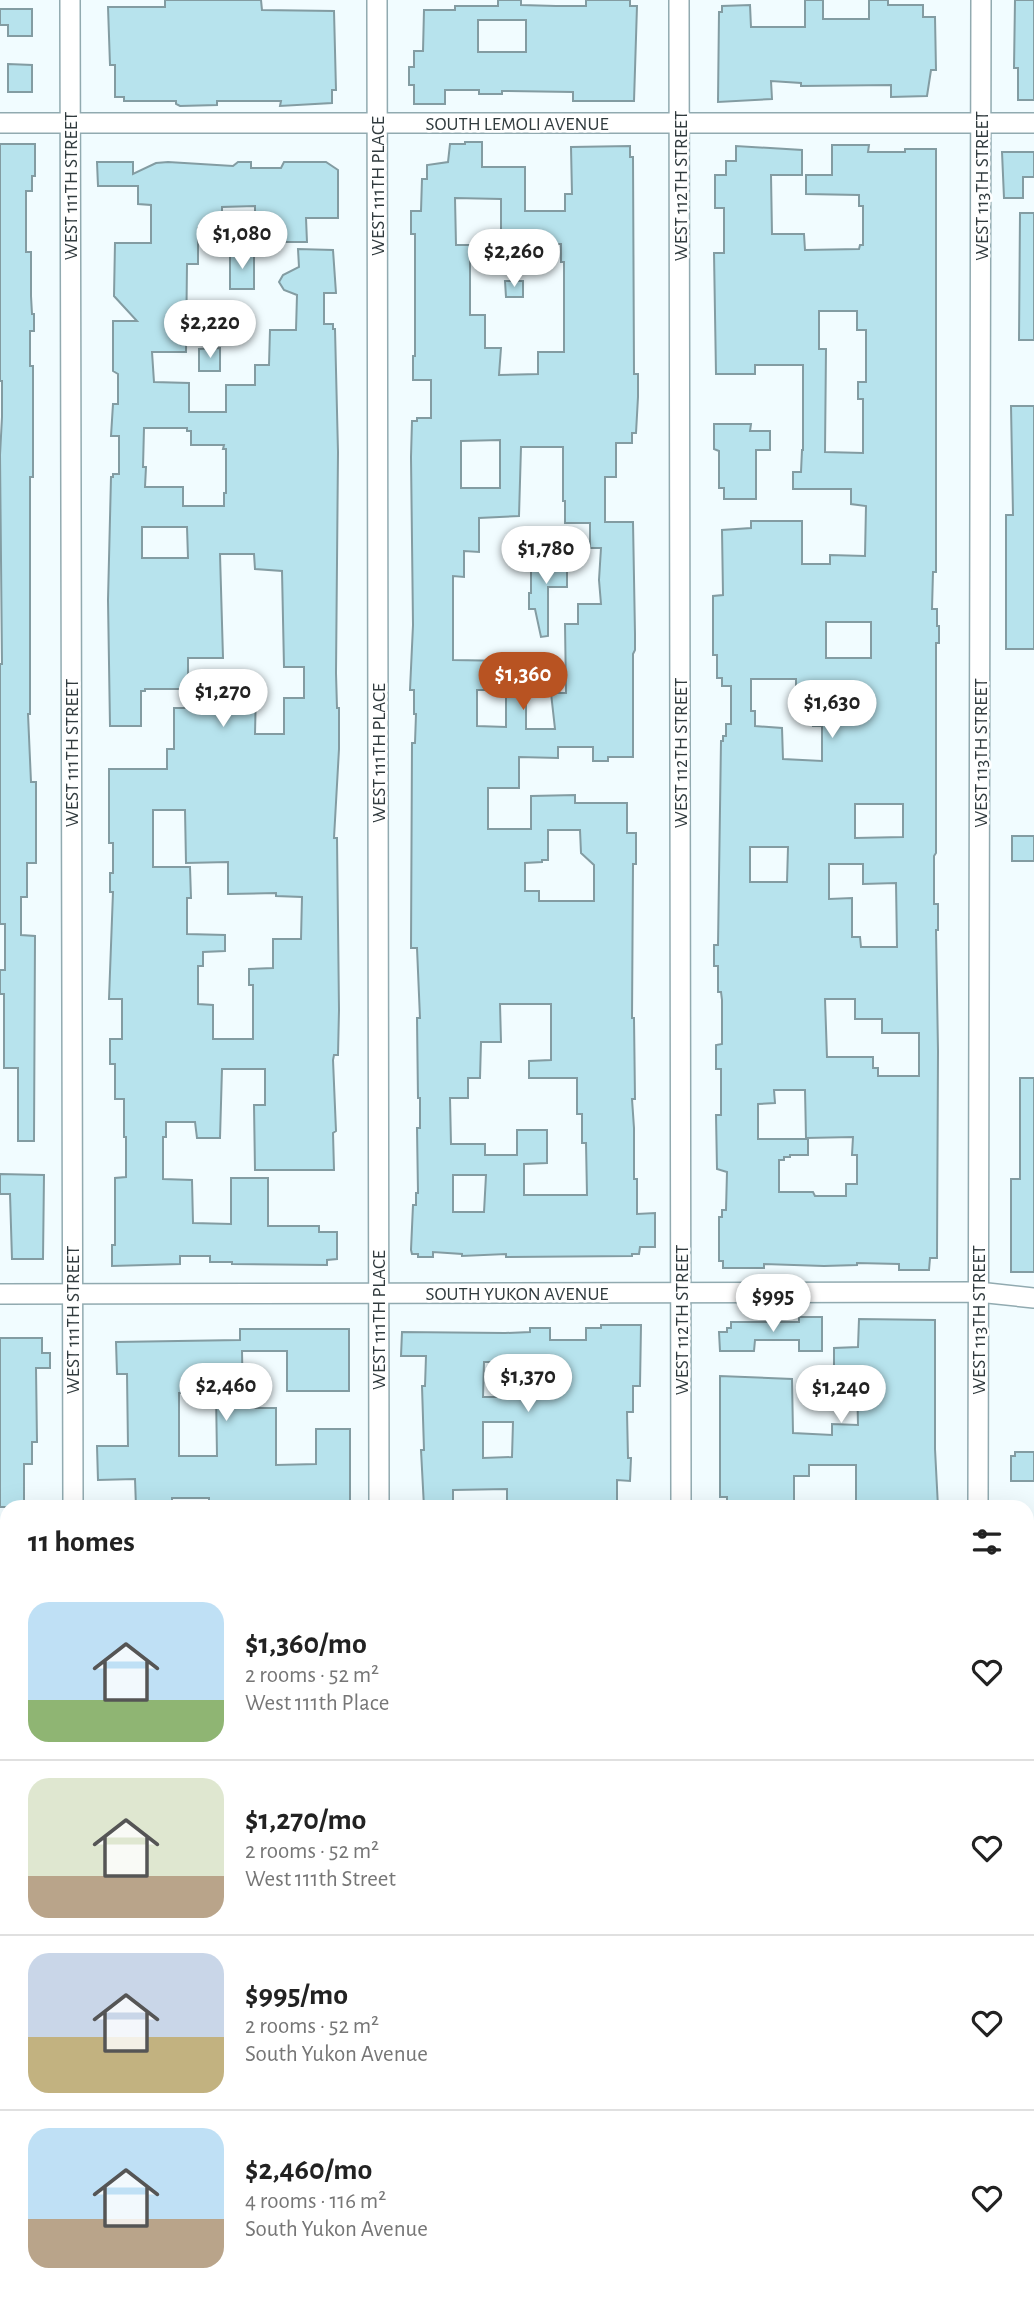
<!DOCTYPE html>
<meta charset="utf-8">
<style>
:root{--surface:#fff;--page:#f2f2f2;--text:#222;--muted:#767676;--line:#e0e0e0;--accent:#b85322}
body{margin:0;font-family:"Alegreya Sans",sans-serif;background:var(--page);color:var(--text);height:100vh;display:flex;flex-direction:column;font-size:26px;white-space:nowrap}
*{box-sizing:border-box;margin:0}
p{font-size:23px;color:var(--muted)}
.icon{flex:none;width:38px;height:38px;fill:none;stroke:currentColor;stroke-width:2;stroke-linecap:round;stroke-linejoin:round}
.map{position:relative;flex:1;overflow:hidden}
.details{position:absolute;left:0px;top:1500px;width:1034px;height:800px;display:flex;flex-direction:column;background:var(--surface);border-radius:21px 21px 0 0;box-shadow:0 7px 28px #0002}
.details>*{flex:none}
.price{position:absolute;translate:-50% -60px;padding:0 16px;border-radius:24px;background:#fff;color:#222;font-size:23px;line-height:46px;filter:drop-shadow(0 2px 4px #0008)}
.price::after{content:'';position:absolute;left:50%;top:42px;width:21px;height:16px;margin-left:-10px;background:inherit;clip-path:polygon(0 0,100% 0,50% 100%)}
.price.on{background:var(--accent);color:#fff}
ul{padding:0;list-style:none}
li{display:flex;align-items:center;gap:21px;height:175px;padding:0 28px}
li+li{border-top:2px solid var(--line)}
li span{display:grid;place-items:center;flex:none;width:196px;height:140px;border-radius:21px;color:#555}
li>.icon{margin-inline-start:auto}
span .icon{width:84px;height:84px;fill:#fffc;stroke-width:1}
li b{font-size:30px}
h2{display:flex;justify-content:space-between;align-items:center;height:84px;padding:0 28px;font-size:30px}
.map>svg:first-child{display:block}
.building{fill:#b7e3ed;stroke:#839ca2;stroke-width:2;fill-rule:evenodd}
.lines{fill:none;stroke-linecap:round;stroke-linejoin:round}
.minor-casing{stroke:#91aab0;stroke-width:22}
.minor{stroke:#fff;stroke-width:19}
.labels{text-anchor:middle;stroke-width:5;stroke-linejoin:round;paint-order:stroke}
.street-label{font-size:19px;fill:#313b3e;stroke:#fff}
</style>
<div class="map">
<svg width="1034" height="2299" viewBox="0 0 1034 2299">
<rect width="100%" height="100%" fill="#f1fcff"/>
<g class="building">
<path d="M165,0H261L262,10L334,11L336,90H332V103L280,106L281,101H217V105L180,106L176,104V101H124V97H115V65H110L108,7H165Z"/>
<path d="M498,0H521V5L556,6H586V0H630V6H637L634,101H573V92L502,91V94H479V90H445V104H414V85H409V67H414V51H423L424,10H455V6H498ZM478,20H526V52H478Z"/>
<path d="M805,0H823V19H869V0H888V5H923V17H935L936,70H931L927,96L891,97V85L801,86V83L771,81L772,99L718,102L719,12H722V6L750,5L751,27H805Z"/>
<path d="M1015,0H1034V100H1018V68H1014Z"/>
<path d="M0,9H32V36H8V25H0Z"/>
<path d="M8,64L32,65V92H8Z"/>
<path d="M465,142H482V167H525V211H565V194H572L571,147L630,146V157H633L634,374H638V397L636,433H632V443H616V477H605V522H633L635,634V650L633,654V757H608V761H593V747H558V758L519,757V788H488V829H531V796L575,795V803H627V833H636V864H633L632,1018H634L635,1099H632L634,1128V1179H637V1214L655,1213V1247H640L639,1254H632V1256L506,1257V1254L462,1256V1254L433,1252V1257H418V1254H412L411,1250L413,1205H416V1193H418L417,1128H420V1098H418L417,1018H420L417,948H411L412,743H415L416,714H414V690H410L413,625L411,457L412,421H417V418H431V380H413V356H415V234H411V211H421L422,179H427V165L448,162L450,144H465ZM455,198L501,199V237L527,236L529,244H561V262H564V352H538V374L499,375L501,348H485V315H470V261H496V245H456ZM500,440V488H461V441ZM521,447H563V501H565V523H590V548H601L599,580L601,604H578V624H565L566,693H551L555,729H526V692H506V727L477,726V690H517V661L453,660V576L464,577V551L479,552V518L519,516ZM548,830H580L581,853L594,865V901H539V891H525V863L542,862V860H548ZM500,1004H551V1060L529,1061V1078H577V1114H582V1143H586L587,1195H524V1164L547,1163V1130H517V1155H485V1144H451L450,1098H468V1078H480L481,1042H501ZM453,1175H486L484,1212H453Z"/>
<path d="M0,144H35V176H32V191H26V252H31V296L32,314H34V331H30V366H33V477H30V714H28L31,782H36V863H27V897H21V935L35,936L34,1141H18V1068H4V994H0V970H5V924H0V664H2L0,455L2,417V381H0Z"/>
<path d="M832,145H869L868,152H905V149H936V572H933L932,609H937V626H939V643H936V853L934,856V904H938V930H936L938,1051L937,1258H930L929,1270H899V1264L857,1263V1265L824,1266L764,1264V1268H723V1261H719V1217H722V1210H726L727,1172L717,1169L716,1115H721V1069H716V1045L722,1044V1000L721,992H718V966H714V945H718L721,741H723V736H726V724H731V686H722V678H717V655H713V596L723,595L722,530L751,528V521H802V564H830V555L865,556L866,506L851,504V489H793V472H801L802,450H803V365H755V374H716L714,253H724V208H715V175H726V161H736V146L802,150V175H771L772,234H804L805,250L859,249L860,245H863V206H859V195L806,194V175H832ZM819,311H857V330H866V382H858V399H863V453L825,452L826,349H819ZM826,622H871V658H826ZM751,679H796V686H806V707H813V726H822V761L783,759L782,728L755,726V711H751ZM855,804H903V837L855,838ZM750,847H788L787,882H750ZM829,864H863V884L896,883L897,947H861L860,937H852V898L829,899ZM825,999H855V1019H882V1033H919V1076H878V1068H873V1057H827ZM774,1090H805L806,1138L853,1137L852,1155H857V1184H846V1196H815L813,1192H779V1160H784V1157H790V1155H808V1139H758V1104L775,1103Z"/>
<path d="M1002,152H1034V177H1023V198H1004Z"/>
<path d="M97,162H133V174L156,163L168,162L233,166L238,162H251V168H281L284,162H326L338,170V218H306L307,242H271V215H255V206L222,207V228H198V264H187L186,352H152L154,382L189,383V412H226V385H255V365H269L270,330H296L297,295L284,290L279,282L283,275L299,267L298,249L333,250L336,293H324V324H333V329H335L338,452L336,673L337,708H339V749L334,838H337L339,1010L338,1055H334L333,1060L336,1131L333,1133L334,1170H255L254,1105H265V1069H222L220,1138H197L195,1122H166V1137H163V1179L192,1180L193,1223L231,1224V1178H268V1226H319V1232H337V1259L327,1260V1265L232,1264V1262H210V1256H180V1264L112,1266V1245H115V1178L126,1177V1137H124V1099H115V1064H110V1039H122V999H109L113,892H110V873H113V843H109V769H167V749H174V708H225L226,690H256L255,734H284V698H304V667H284L282,571L255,569L254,554H220L223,658H188V689H145V691H141V726H110L108,600L111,477H113V474H119V436H111L113,404H118V374L113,371V321H137L114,296L115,243H151V205L138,204V186H98ZM144,428H187V431H191V445H224L223,449H226V493H224V506H183V487H145L146,467H143ZM142,527H187L188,558H142ZM153,810H185L186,863L228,862V894L276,893V896L302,897L301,939H273V968L249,969V985H253V1039H213V1005L198,1004V966H203V952L225,951V935L187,934V898H191L190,867H153Z"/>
<path d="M1020,213H1034V340H1019Z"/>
<rect x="230" y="253" width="24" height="36"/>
<path d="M505,281H523V297H506Z"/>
<path d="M220,348V371H199V349Z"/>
<path d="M1011,406H1034V649H1006V515H1013Z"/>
<path d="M714,424H751L750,431H770V450H756V499H724V488H719V451L714,449Z"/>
<path d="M543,557H567V587H548V636L541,637L535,609H529V593H531V558H543Z"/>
<rect x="1012" y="836" width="22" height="25"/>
<path d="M1020,1078H1034V1272H1011V1179H1020Z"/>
<path d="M0,1174L44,1175L43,1259H12L10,1194H0Z"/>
<path d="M799,1317H822V1351H799V1340H755L754,1351H720L719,1332H727V1328H731V1322H799Z"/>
<path d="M859,1319L935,1320V1449L938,1507H856V1465H809V1476H794V1507H731V1501H727V1497H720V1376L792,1379L793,1433L832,1435V1424L858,1425L857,1378L834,1379V1348L858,1347Z"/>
<path d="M601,1325H641L640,1386H633V1412H627L628,1458H631L630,1481L617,1480V1507H507V1489L453,1490V1507H424L421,1450H424L422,1386H425L426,1356H401L402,1332L505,1333L530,1332V1328H550V1340H586V1328H601ZM484,1362H515V1397H483ZM483,1422H513L512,1457L483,1458Z"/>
<path d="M240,1329H349V1391H287V1351H242L243,1408H276V1465L316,1464V1429H350V1507H209V1498H172V1507H136L135,1479L98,1480L97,1446H128L127,1374H117L116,1342L240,1340ZM179,1393H216L217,1456H179Z"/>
<path d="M0,1338H42V1353H50V1368H36L37,1442H32V1464H24V1507H0Z"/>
<path d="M1015,1452H1034V1481H1011V1456H1015Z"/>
</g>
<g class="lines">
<g class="minor-casing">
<g id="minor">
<path d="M70,0L73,1507"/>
<path d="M377,0L379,1507"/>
<path d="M679,0L681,1507"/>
<path d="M0,123H1034"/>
<path d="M0,1294L978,1292L1034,1298"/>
<path d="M978,1507L981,0"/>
<path d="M74,2292V2299"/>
<path d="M380,2292V2299"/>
<path d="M683,2292V2299"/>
<path d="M980,2292V2299"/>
</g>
</g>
<use href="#minor" class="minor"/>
</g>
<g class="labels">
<g class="street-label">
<text x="517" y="130">SOUTH LEMOLI AVENUE</text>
<text transform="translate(70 186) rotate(-90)" y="7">WEST 111TH STREET</text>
<text transform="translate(377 186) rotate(-90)" y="7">WEST 111TH PLACE</text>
<text transform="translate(680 186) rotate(-90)" y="7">WEST 112TH STREET</text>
<text transform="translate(981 186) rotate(-90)" y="7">WEST 113TH STREET</text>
<text transform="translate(71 753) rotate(-90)" y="7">WEST 111TH STREET</text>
<text transform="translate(378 753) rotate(-90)" y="7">WEST 111TH PLACE</text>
<text transform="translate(680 753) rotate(-90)" y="7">WEST 112TH STREET</text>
<text transform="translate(980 753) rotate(-90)" y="7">WEST 113TH STREET</text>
<text x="517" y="1300">SOUTH YUKON AVENUE</text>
<text transform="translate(72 1320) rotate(-90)" y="7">WEST 111TH STREET</text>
<text transform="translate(378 1320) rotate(-90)" y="7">WEST 111TH PLACE</text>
<text transform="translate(681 1320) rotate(-90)" y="7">WEST 112TH STREET</text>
<text transform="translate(978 1320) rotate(-90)" y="7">WEST 113TH STREET</text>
</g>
</g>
</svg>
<b class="price" style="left:242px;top:271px">$1,080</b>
<b class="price" style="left:514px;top:289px">$2,260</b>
<b class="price" style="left:210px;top:360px">$2,220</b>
<b class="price" style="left:546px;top:586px">$1,780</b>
<b class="price on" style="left:523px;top:712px">$1,360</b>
<b class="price" style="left:223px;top:729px">$1,270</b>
<b class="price" style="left:832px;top:740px">$1,630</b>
<b class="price" style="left:773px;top:1334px">$995</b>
<b class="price" style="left:528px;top:1414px">$1,370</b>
<b class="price" style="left:226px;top:1423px">$2,460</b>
<b class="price" style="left:841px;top:1425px">$1,240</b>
<section class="details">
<h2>11 homes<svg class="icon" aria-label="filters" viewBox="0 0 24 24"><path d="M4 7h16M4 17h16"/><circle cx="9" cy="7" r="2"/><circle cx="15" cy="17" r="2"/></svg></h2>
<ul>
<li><span style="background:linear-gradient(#bfe0f5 70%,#8fb573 0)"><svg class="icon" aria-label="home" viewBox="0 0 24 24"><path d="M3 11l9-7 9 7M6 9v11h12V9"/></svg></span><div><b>$1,360/mo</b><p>2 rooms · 52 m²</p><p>West 111th Place</p></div><svg class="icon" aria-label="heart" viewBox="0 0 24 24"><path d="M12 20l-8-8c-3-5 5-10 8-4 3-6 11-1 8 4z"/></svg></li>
<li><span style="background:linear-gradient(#dfe7d0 70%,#b9a48a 0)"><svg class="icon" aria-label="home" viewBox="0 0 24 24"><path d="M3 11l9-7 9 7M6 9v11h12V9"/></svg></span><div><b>$1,270/mo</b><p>2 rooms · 52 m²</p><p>West 111th Street</p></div><svg class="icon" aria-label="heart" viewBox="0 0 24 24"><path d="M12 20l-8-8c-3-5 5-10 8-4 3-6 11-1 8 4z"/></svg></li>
<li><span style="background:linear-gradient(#c9d6e8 60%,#c2b280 0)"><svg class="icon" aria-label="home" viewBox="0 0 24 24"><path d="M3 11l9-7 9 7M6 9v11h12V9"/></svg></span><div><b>$995/mo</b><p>2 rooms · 52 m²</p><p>South Yukon Avenue</p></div><svg class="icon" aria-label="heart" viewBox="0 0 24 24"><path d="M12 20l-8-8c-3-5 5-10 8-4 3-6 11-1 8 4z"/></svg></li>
<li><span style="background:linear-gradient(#bfe0f5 65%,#b9a48a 0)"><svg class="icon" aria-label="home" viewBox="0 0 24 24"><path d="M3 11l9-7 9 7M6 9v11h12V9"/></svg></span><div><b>$2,460/mo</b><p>4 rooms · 116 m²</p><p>South Yukon Avenue</p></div><svg class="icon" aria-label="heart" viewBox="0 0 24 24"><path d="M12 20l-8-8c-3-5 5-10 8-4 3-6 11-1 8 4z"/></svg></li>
</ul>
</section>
</div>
